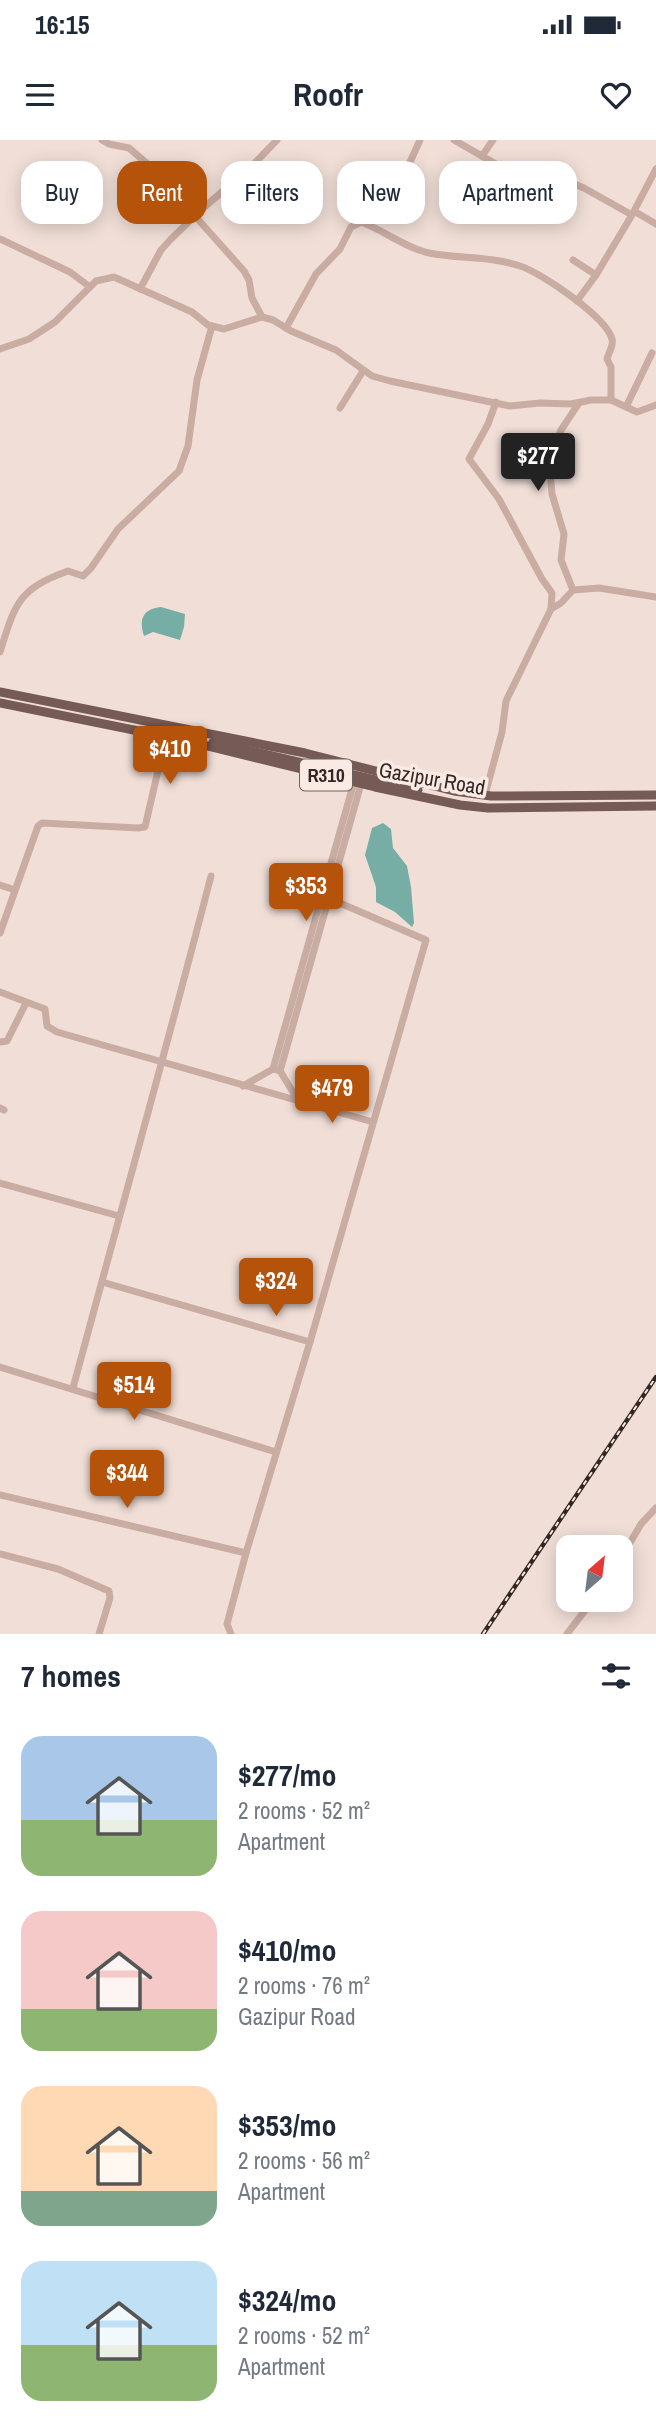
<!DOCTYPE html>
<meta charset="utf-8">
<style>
:root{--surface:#fff;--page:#f2f2f3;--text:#1f2937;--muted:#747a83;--accent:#b45309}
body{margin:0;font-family:"Archivo Narrow",sans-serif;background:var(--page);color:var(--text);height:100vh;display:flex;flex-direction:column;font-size:26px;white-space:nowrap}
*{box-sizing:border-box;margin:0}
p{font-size:23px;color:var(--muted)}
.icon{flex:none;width:38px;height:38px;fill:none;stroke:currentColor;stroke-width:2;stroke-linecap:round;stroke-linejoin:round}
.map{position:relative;height:1494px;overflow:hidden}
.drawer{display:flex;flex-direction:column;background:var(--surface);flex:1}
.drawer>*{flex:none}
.hud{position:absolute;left:21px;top:21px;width:614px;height:63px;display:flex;gap:14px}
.needle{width:46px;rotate:28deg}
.tools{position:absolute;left:556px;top:1395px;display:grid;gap:14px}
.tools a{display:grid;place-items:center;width:77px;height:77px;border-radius:14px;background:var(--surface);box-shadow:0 4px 18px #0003;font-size:35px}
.price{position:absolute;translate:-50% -60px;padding:0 16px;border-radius:7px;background:var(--accent);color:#fff;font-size:23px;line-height:46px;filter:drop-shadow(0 2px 4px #0008)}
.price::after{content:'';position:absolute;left:50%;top:42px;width:21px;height:16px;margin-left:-10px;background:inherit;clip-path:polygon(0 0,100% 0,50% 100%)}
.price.on{background:#222;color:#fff}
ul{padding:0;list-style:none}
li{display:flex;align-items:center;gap:21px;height:175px;padding:0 21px}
li span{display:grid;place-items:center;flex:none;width:196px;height:140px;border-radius:21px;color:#555}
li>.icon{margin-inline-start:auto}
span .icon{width:84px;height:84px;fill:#fffc;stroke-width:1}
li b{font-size:30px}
h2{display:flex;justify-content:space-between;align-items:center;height:84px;padding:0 21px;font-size:30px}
.chip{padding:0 24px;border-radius:21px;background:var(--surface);box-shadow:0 4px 18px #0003;font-size:24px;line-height:63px}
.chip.on{background:var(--accent);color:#fff}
.status{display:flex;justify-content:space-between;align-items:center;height:49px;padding:0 35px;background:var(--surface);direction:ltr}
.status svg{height:19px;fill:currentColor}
header{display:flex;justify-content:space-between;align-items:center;height:91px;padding:0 21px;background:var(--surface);font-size:32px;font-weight:800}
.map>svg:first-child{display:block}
.water{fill:#76aea5}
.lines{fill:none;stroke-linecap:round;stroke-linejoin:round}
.minor{stroke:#c9ada3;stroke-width:7}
.major{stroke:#765a56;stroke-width:9}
.rail-casing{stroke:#332725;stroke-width:4.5}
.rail{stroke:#f9eae3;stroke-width:2;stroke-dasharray:5;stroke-linecap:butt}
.labels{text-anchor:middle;stroke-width:7;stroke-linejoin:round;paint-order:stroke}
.shield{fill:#f9eae3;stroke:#6e625e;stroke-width:2}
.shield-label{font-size:19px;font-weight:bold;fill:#332725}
.street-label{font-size:21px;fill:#332725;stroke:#f9eae3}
</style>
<div class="status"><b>16:15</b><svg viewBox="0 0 49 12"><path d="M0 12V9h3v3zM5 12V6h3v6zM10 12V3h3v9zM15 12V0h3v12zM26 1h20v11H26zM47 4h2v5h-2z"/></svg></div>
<header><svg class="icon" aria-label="menu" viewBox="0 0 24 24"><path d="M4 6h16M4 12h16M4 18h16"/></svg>Roofr<svg class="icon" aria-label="heart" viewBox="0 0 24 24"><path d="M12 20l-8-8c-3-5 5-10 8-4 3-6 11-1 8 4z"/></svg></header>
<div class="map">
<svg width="656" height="1494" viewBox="0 0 656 1494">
<rect width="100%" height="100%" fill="#f1dfd7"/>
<g class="water">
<path d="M161,467L185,474L184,487L180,500L153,492L144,496C139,480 142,469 161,467Z"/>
<path d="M383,683L391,689L393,708L407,726L411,747L414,783L412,787L395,772L376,762V747L365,715L372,688Z"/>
</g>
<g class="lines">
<g class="minor">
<path d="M102,0L109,4L129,8L201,70"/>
<path d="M454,0L522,39L542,59"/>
<path d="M482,16L493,0"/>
<path d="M656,29L634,71L656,84"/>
<path d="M405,33L420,0"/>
<path d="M562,39L584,48L632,75L596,135L577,161"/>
<path d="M195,76L244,131L249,140L252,158L262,177"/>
<path d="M0,99L70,132L90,147"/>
<path d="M573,120L596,135"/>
<path d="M140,149L161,110L171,99L201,70L252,26L277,0"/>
<path d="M286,188L316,134L340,109L351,87L361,82C384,90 405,108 429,113C459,119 491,116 520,126C542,133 606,177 612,199C614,205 609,212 607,219L611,227V260"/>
<path d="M0,209L29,199L55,182L96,141L114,137L192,172L208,185L224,189L262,177L273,180L291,191L336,210L372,236L390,241L510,266L540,263L571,264L591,260H611L637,272L656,265"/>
<path d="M496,262L488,284L469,319L499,359L542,439L552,453L551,469"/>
<path d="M626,267L652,213"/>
<path d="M340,268L363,231"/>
<path d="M573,450L561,420L564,394L552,354L549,320L561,290L579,263"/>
<path d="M0,512C15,464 18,449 68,431L83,436L91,428L118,389L179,331L188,306L197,240L212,186"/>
<path d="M485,655L502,592L506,561L551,469L561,463L573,450L599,448L656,457"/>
<path d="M0,745L15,750"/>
<path d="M0,793L38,686L42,683L138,688L145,687L166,596"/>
<path d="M0,852L45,869L47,886L57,892L373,982"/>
<path d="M0,902L7,901L26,863"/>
<path d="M273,929L354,642"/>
<path d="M280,931L361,644"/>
<path d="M243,946L273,929L280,931L299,962"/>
<path d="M0,968L4,970"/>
<path d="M0,1043L119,1076"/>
<path d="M102,1142L310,1202L246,1413L227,1484L231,1494"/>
<path d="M310,1202L426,800L328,758"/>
<path d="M0,1227L276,1312"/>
<path d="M73,1248C119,1077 167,907 211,736"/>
<path d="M0,1355L246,1413"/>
<path d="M0,1414L58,1429L109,1451L110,1458L99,1494"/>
<path d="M621,1418L641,1384L656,1368"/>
<path d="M567,1494L593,1460"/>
</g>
<g class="major">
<path d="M0,552L305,613L454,651L491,656L656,655"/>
<path d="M0,563L183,600L375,647L460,665L488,668L656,666"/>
<path d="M213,602L418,650"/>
</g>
<g class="rail-casing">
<path id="rail" d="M483,1494L656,1237"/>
</g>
<use href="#rail" class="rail"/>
</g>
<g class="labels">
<rect class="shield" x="300" y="619.5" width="52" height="31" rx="5"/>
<g class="shield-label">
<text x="326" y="642">R310</text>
</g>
<g class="street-label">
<text transform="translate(432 639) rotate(10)" y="7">Gazipur Road</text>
</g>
</g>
</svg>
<div class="tools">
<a><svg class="needle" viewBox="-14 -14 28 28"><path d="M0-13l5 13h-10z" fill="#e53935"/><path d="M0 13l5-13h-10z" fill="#747a83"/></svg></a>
</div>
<b class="price on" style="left:538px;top:353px">$277</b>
<b class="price" style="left:170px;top:646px">$410</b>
<b class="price" style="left:306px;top:783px">$353</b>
<b class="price" style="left:332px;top:985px">$479</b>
<b class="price" style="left:276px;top:1178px">$324</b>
<b class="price" style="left:134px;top:1282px">$514</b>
<b class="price" style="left:127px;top:1370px">$344</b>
<div class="hud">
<a class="chip">Buy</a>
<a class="chip on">Rent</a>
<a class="chip">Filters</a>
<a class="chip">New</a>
<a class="chip">Apartment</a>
</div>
</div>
<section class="drawer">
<h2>7 homes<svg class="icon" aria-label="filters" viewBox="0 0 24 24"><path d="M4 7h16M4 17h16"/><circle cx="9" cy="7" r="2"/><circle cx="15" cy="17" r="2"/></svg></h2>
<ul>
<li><span style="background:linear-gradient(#a9c7e8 60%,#8fb573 0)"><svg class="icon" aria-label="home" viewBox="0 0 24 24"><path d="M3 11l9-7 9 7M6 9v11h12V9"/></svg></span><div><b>$277/mo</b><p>2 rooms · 52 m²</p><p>Apartment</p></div></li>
<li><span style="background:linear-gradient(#f6c9c9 70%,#8fb573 0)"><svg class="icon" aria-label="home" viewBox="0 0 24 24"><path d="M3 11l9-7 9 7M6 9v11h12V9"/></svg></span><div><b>$410/mo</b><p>2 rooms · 76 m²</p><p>Gazipur Road</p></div></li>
<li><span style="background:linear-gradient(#ffd9b3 75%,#7fa58c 0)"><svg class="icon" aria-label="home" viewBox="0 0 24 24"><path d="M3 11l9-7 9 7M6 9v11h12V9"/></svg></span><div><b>$353/mo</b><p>2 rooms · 56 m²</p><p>Apartment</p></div></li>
<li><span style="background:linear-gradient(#bfe0f5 60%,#8fb573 0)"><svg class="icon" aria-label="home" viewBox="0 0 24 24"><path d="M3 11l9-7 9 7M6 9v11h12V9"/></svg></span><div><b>$324/mo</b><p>2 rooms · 52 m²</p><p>Apartment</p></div></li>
</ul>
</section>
